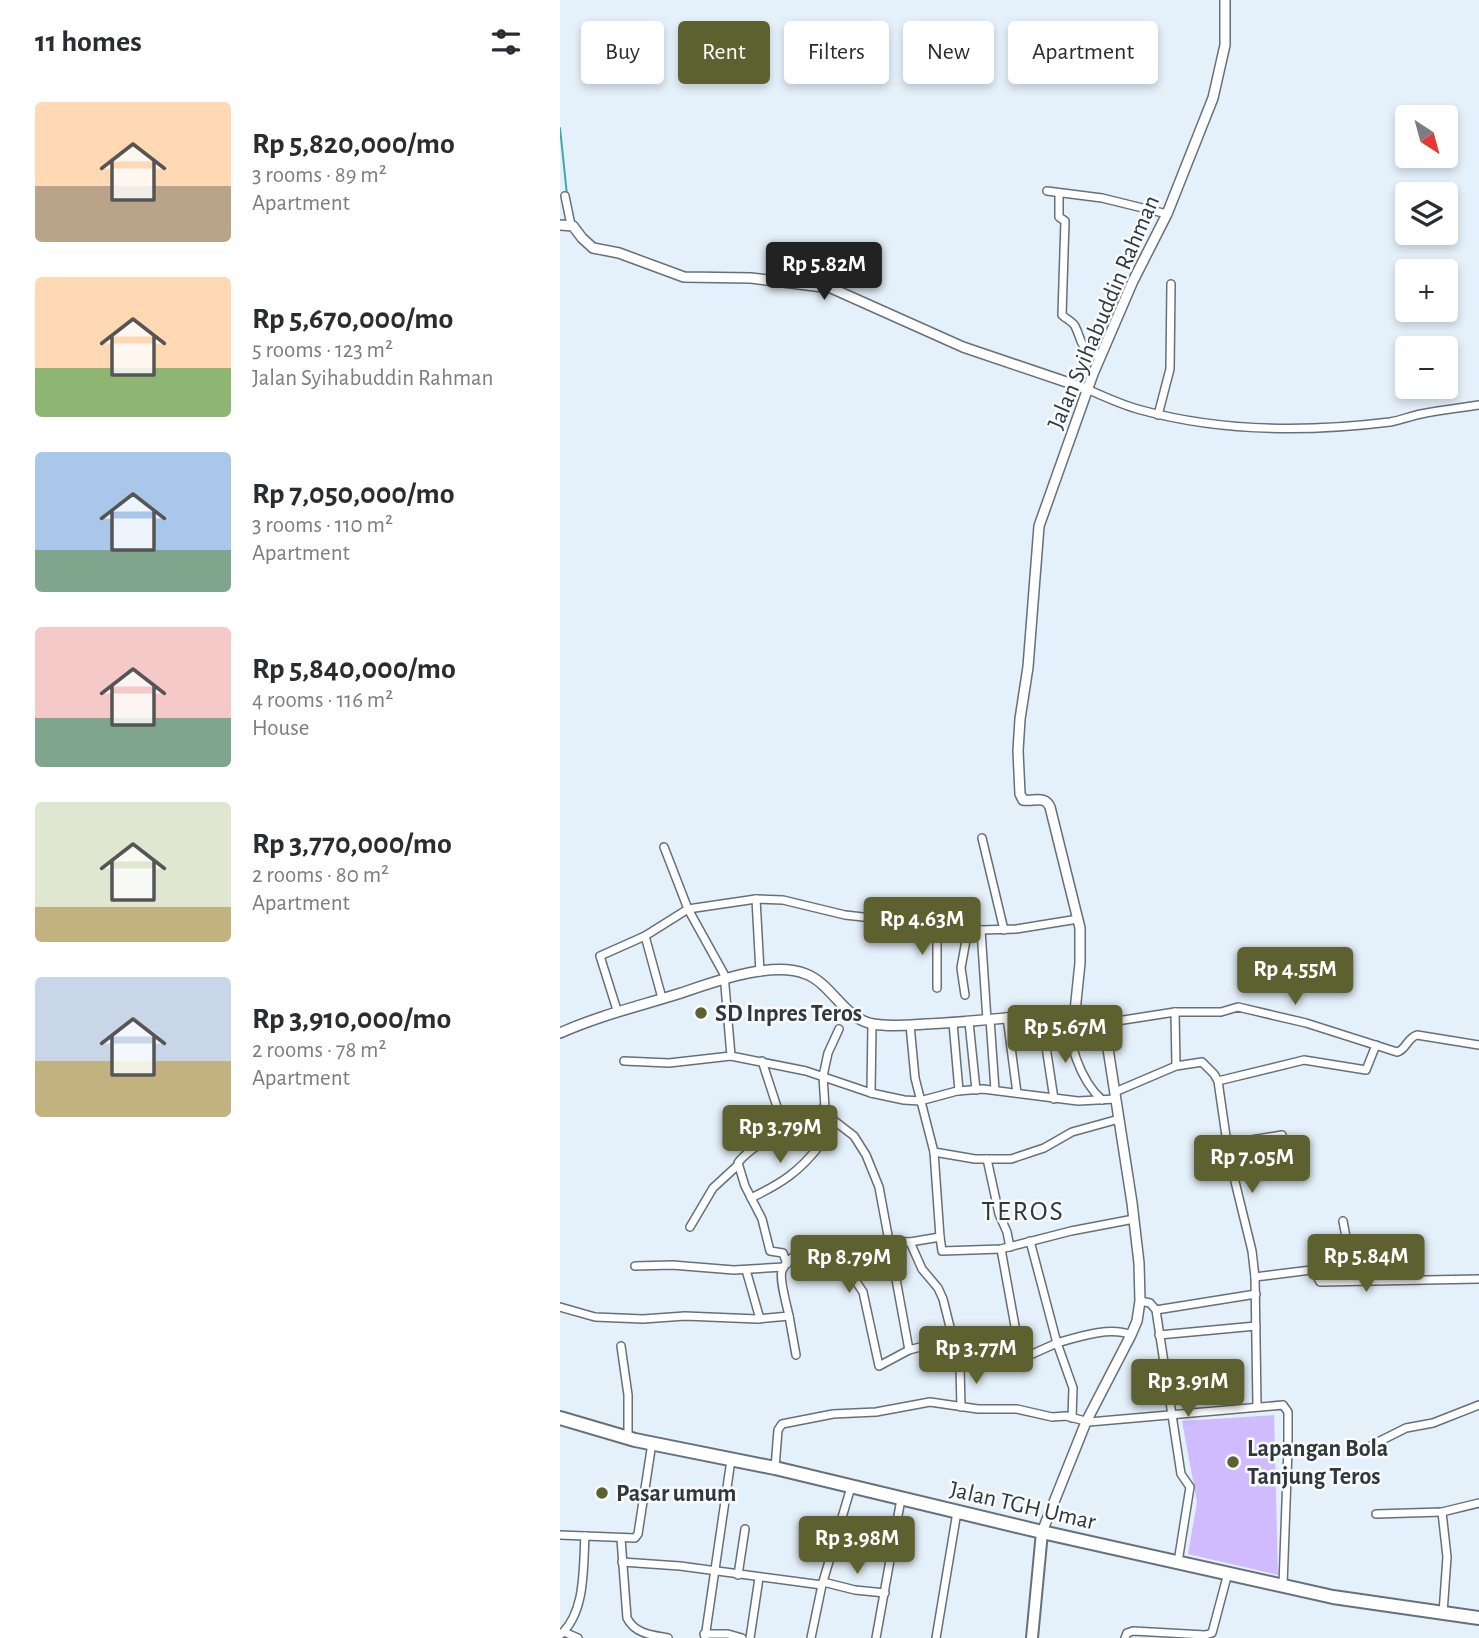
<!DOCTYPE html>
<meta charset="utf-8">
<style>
:root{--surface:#fff;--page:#f7f7f7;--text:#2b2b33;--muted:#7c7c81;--accent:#5d612f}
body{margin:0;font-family:"Alegreya Sans",sans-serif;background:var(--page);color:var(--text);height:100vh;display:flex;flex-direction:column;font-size:26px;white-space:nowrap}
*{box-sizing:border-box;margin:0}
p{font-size:23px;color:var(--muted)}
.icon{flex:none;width:38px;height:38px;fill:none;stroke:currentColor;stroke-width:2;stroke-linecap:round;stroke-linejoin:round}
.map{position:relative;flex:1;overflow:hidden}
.panel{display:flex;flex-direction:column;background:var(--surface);width:560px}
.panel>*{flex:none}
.top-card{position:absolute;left:21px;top:21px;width:665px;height:63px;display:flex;gap:14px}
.needle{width:46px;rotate:144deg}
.tools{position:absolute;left:835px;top:105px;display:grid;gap:14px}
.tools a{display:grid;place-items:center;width:63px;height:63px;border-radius:7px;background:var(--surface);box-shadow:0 4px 10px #0003;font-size:35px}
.price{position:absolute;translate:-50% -60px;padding:0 16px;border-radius:7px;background:var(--accent);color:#fff;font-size:23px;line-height:46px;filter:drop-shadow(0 2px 4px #0008)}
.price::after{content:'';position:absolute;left:50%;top:42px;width:21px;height:16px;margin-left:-10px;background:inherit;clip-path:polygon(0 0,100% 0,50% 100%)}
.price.selected{background:#222;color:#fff}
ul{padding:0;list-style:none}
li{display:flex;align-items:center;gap:21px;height:175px;padding:0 35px}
li span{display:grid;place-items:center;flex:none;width:196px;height:140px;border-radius:7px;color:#555}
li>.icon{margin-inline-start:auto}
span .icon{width:84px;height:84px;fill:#fffc;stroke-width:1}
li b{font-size:30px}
h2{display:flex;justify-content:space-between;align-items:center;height:84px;padding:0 35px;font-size:30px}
.tag{padding:0 24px;border-radius:7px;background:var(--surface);box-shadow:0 4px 10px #0003;font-size:24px;line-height:63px}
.tag.selected{background:var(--accent);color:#fff}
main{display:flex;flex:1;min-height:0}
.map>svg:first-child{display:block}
.green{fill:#d0bbfe}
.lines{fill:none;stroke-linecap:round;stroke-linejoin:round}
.stream{stroke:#3aaaa8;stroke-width:2}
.minor-casing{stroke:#667079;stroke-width:10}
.tertiary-casing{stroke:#667079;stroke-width:12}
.secondary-casing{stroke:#667079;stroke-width:14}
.primary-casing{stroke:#667079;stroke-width:16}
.minor{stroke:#fff;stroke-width:7}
.tertiary{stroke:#fff;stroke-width:9}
.secondary{stroke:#fff;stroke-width:10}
.primary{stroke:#fff;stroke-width:12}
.poi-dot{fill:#5d612f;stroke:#f9fcfe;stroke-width:2.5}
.labels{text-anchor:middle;stroke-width:5;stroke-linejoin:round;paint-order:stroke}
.street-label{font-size:24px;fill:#32373a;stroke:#f9fcfe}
.poi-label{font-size:24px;font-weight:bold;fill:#32373a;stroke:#f9fcfe;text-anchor:start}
.quarter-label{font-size:28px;letter-spacing:2px;fill:#32373a;stroke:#f9fcfe}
</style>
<main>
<section class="panel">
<h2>11 homes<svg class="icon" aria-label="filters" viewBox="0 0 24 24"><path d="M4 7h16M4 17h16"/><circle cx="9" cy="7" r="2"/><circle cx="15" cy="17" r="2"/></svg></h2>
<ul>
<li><span style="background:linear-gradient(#ffd9b3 60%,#b9a48a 0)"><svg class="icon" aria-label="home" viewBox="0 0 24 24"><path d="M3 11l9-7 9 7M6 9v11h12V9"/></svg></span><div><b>Rp 5,820,000/mo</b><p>3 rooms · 89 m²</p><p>Apartment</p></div></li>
<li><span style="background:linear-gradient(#ffd9b3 65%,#8fb573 0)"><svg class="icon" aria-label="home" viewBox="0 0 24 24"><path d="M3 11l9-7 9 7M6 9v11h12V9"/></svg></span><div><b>Rp 5,670,000/mo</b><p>5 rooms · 123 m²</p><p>Jalan Syihabuddin Rahman</p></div></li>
<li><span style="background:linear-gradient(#a9c7e8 70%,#7fa58c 0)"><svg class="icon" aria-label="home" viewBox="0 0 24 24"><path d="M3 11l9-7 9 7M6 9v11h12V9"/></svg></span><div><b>Rp 7,050,000/mo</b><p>3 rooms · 110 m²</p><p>Apartment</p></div></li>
<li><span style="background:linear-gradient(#f6c9c9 65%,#7fa58c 0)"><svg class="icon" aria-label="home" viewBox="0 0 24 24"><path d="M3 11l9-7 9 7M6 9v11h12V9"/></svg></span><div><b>Rp 5,840,000/mo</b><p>4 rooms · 116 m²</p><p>House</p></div></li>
<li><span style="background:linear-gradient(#dfe7d0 75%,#c2b280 0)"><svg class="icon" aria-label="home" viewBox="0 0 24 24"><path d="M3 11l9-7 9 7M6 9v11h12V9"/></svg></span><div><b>Rp 3,770,000/mo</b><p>2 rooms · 80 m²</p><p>Apartment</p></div></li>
<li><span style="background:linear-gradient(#c9d6e8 60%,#c2b280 0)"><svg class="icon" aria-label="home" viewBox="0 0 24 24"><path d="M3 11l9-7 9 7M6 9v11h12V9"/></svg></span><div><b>Rp 3,910,000/mo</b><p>2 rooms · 78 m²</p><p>Apartment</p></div></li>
</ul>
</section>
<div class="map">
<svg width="919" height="1638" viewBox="0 0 919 1638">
<rect width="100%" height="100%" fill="#e4f0fa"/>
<path class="green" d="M714,1415L718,1575L628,1554L637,1502L622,1421Z"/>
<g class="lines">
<path class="stream" d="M0,128L7,195"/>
<g class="minor-casing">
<g id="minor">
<path d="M487,191L542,198L607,214"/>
<path d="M499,193V217L505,221L502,315C506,319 512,321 515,326C524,345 518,347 540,356"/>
<path d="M5,196L11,225"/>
<path d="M527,389C545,397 562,405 581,410C661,432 749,432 830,422C841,420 851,416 861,414C880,410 900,408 919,405"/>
<path d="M598,415L610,369L611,284"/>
<path d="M422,838L444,930"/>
<path d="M104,847L128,909L164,974L171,1056L246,1071L311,1093L344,1100L360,1101L397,1091L423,1089L518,1101L556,1099"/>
<path d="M196,899L200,972"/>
<path d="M421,930L427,1020"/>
<path d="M85,936L128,909L196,899L223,900L285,915L421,930L456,929L518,919"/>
<path d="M377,988V927"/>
<path d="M405,995L401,968L408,929"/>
<path d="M57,1010L40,956L85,936L102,998"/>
<path d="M509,1012C507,1041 520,1080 542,1100"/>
<path d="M615,1012L616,1066L642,1062L654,1074L658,1081L669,1157L692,1251L695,1277L697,1406"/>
<path d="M481,1014L494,1099"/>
<path d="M447,1017L457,1093"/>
<path d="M430,1019L435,1090"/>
<path d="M409,1022L416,1090"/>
<path d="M393,1023L399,1091"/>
<path d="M544,1023L615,1012H661L678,1007L746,1023L837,1052C846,1050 847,1038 857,1035L919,1045"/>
<path d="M350,1025L355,1078L374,1152L380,1237"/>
<path d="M279,1029L268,1053L263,1076L265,1108L268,1116L294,1136L306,1155L319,1187L329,1241L350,1242L380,1237L382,1251L441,1249L511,1231L574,1219"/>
<path d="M64,1061L109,1063L171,1056"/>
<path d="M202,1061L218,1110"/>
<path d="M658,1081L744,1060L806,1070L816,1045"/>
<path d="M555,1092L616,1066"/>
<path d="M311,1093L312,1024"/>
<path d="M667,1144L722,1135"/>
<path d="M374,1152L415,1159H451L484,1148L512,1132L559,1119"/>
<path d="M427,1159L439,1214L447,1232L450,1247"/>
<path d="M191,1198C222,1183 239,1172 260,1145"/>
<path d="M783,1221L794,1280"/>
<path d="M130,1227L153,1188L178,1165"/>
<path d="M280,1241H329L349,1350"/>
<path d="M470,1241L497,1343C518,1337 550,1326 571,1335"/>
<path d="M350,1242L362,1269L378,1288L383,1299L400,1367L401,1407"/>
<path d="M441,1249L461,1359"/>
<path d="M227,1264L223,1253L210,1251L202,1219L185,1186L178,1163C188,1148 247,1113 265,1108"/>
<path d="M75,1266L112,1265L174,1270L224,1267"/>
<path d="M186,1270L200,1319"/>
<path d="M695,1277L751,1270L755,1272L760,1282L919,1279"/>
<path d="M580,1301L590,1303L596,1310L621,1474L630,1487L618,1562"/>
<path d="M0,1307L35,1317L83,1319L125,1316L197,1319L229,1316C227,1306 219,1279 222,1271C228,1252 263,1242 280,1241L291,1274L303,1292L319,1366L349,1350L394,1338"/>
<path d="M596,1310L696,1294"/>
<path d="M229,1316L236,1355"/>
<path d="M599,1335L696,1326"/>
<path d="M61,1346L68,1395V1438"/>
<path d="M400,1367L461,1359L497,1343L513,1388L512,1418"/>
<path d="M812,1445L846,1428L873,1423L919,1405"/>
<path d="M215,1468L218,1430L222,1424L273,1414L316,1412L370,1402L418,1409H457L492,1417L506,1416L529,1422L723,1405L728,1412V1449L723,1585"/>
<path d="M882,1512L887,1557L883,1613"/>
<path d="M816,1514L882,1512L919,1503"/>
<path d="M0,1535L75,1538L78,1534L92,1443"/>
<path d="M61,1539L67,1618C75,1634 92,1635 108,1638"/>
<path d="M62,1562L120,1566L262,1585"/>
<path d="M178,1575L185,1529"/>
<path d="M263,1582L295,1590L325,1593"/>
<path d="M4,1632L18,1638"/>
<path d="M144,1634H168L182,1638"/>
<path d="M0,1635C26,1613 23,1567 25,1536"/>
<path d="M145,1638L171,1460"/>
<path d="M190,1638L199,1578"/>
<path d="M251,1638L262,1585L291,1487"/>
<path d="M316,1638L341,1499"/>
<path d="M376,1638L397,1512"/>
<path d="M565,1638L567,1633L573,1631L645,1635L652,1633L668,1573"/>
</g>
</g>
<g class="tertiary-casing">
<g id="tertiary">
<path d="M0,225L13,226L22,238L33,248L59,253L124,277L191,278L271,288L403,347L527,389"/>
<path d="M0,1033C40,1015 80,1006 121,993C154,982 212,960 246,974C272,984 284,1019 313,1024C330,1027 349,1025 366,1024C416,1022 465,1016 515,1011"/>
<path d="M482,1532L526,1422L571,1335L577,1321L580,1301L579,1263L572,1203L544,1023L540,1013L515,1011L520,963V928L490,807C485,795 473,802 463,800L460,794L458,751L460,719L468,667L479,526L533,374L573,281L607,214L653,98L665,45V0"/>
</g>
</g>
<g class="secondary-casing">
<path id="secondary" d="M472,1638L482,1532"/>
</g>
<g class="primary-casing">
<path id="primary" d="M0,1418L75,1440L215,1468L482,1532L773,1597L919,1618"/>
</g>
<use href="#minor" class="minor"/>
<use href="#tertiary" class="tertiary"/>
<use href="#secondary" class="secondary"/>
<use href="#primary" class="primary"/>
</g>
<g class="poi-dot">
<circle cx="141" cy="1013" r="7"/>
<circle cx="673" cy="1462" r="7"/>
<circle cx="42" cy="1493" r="7"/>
</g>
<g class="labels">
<g class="street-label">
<text transform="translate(543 312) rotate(-67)" y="8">Jalan Syihabuddin Rahman</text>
<text transform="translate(463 1505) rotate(13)" y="8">Jalan TGH Umar</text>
</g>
<g class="poi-label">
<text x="155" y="1021">SD Inpres Teros</text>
<text x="687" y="1456">Lapangan Bola<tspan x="687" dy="28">Tanjung Teros</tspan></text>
<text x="56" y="1501">Pasar umum</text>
</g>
<g class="quarter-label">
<text x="463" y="1220">TEROS</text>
</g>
</g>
</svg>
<div class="tools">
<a><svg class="needle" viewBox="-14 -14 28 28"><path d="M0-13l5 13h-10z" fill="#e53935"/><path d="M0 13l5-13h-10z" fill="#7c7c81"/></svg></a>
<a><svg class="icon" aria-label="layers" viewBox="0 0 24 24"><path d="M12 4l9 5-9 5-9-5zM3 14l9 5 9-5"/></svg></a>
<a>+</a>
<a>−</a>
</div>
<b class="price selected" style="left:264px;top:302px">Rp 5.82M</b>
<b class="price" style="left:362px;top:957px">Rp 4.63M</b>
<b class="price" style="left:735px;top:1007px">Rp 4.55M</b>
<b class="price" style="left:505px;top:1065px">Rp 5.67M</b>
<b class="price" style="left:220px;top:1165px">Rp 3.79M</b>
<b class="price" style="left:692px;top:1195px">Rp 7.05M</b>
<b class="price" style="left:806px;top:1294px">Rp 5.84M</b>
<b class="price" style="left:289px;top:1295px">Rp 8.79M</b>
<b class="price" style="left:416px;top:1386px">Rp 3.77M</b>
<b class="price" style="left:628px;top:1419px">Rp 3.91M</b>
<b class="price" style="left:297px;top:1576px">Rp 3.98M</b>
<div class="top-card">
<a class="tag">Buy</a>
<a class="tag selected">Rent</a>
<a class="tag">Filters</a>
<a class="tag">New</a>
<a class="tag">Apartment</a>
</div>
</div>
</main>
